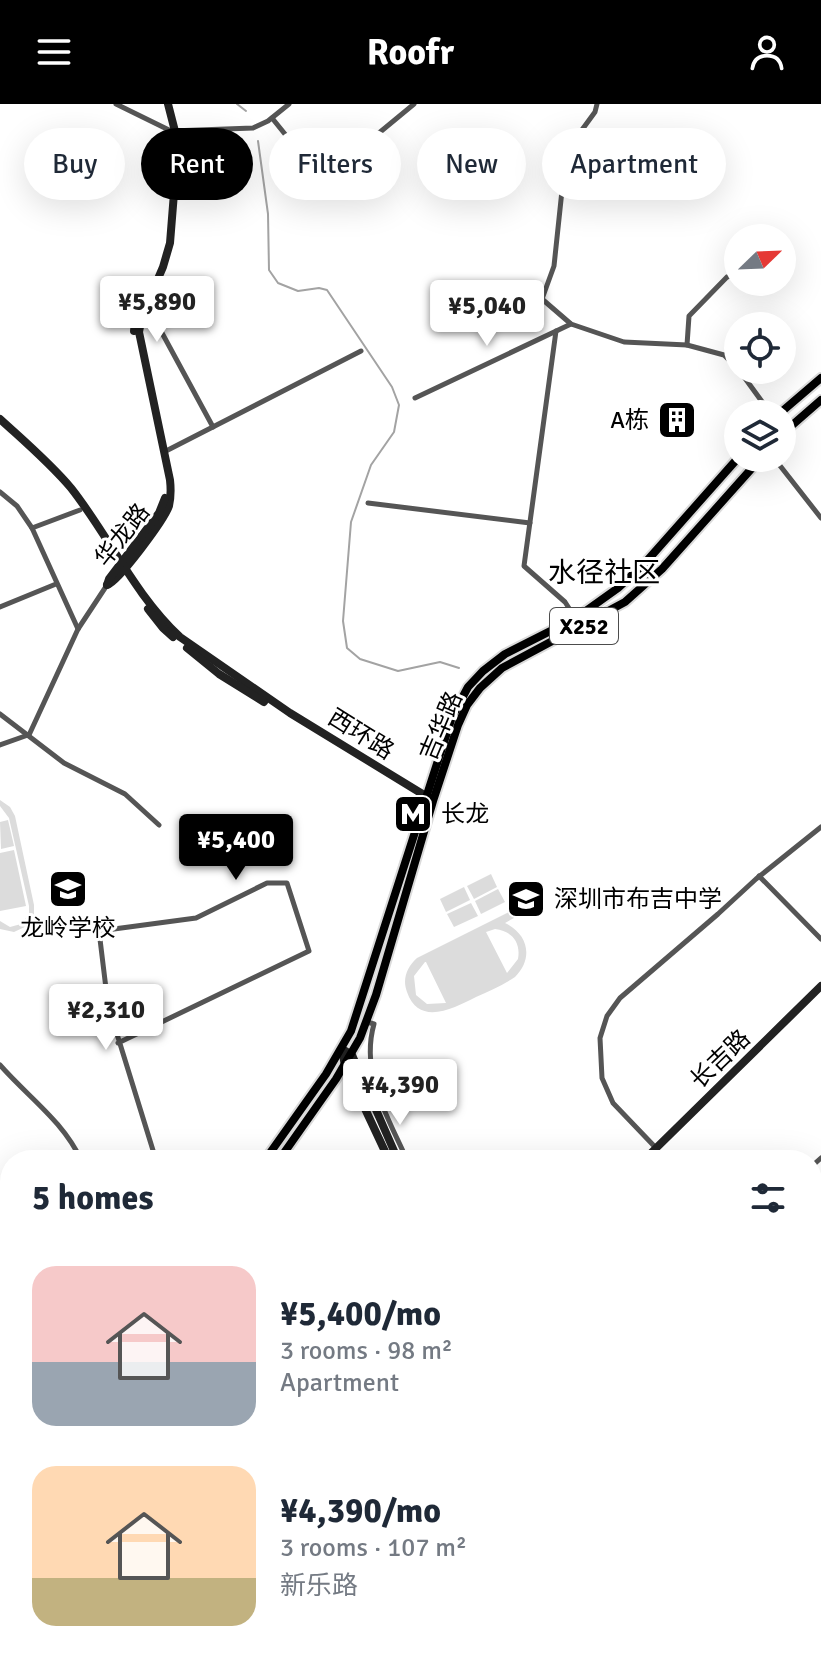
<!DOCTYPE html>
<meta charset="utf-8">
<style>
:root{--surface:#fff;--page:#f2f2f3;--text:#1f2937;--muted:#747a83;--accent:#000}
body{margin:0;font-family:Signika,"Noto Sans SC",sans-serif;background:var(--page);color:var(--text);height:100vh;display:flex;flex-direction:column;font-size:30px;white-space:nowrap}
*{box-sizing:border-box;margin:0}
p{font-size:26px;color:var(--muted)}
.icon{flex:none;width:44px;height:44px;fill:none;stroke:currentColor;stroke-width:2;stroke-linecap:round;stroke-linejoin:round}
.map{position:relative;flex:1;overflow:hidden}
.drawer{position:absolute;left:0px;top:1046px;width:822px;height:512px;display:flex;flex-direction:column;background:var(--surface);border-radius:32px 32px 0 0;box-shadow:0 8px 32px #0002}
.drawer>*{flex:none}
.guide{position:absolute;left:24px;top:24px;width:774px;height:72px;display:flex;gap:16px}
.needle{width:52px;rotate:67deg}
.tools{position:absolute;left:724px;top:120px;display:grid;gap:16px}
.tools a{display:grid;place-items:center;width:72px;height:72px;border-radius:50%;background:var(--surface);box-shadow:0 8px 32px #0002;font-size:40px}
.price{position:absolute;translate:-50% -68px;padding:0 18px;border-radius:8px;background:#fff;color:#222;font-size:26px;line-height:52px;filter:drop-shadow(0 2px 4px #0008)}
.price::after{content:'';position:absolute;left:50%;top:48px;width:24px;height:18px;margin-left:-12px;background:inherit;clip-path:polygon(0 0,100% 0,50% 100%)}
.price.selected{background:var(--accent);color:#fff}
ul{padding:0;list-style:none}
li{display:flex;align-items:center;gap:24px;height:200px;padding:0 32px}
li span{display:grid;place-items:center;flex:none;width:224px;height:160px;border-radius:24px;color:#555}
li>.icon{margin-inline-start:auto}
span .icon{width:96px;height:96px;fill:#fffc;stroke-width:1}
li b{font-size:34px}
h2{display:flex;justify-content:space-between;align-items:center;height:96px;padding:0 32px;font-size:34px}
.pill{padding:0 28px;border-radius:36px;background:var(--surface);box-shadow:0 8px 32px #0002;font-size:28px;line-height:72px}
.pill.selected{background:var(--accent);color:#fff}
header{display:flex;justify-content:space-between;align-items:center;height:104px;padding:0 32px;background:var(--accent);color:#fff;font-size:36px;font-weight:800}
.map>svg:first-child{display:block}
.green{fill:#dcdcdc;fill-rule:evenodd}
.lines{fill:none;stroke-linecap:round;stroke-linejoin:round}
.stream{stroke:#a3a3a3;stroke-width:2}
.river{stroke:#a3a3a3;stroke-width:11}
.primary-casing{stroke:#dbdbdb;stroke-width:12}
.street{stroke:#555;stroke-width:5}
.secondary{stroke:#222;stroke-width:8}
.primary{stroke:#000;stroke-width:8}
.rail-casing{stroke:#000;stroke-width:5}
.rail{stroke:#fff;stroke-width:2;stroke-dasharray:6;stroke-linecap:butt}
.labels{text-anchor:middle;stroke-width:6;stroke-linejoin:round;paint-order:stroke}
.shield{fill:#fff;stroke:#4c4c4c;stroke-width:2}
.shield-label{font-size:22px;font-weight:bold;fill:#000}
.poi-label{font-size:24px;fill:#000;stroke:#fff;text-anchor:start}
.street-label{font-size:24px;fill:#000;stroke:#fff}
.quarter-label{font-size:28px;fill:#000;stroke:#fff}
</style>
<header><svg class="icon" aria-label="menu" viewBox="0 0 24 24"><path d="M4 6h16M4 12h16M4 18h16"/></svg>Roofr<svg class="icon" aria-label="person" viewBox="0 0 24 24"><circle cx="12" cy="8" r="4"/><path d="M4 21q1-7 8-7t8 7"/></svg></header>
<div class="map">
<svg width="821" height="1558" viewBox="0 0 821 1558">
<rect width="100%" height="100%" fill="#fff"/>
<g class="green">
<path d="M0,696L10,703L15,712L34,801V812L29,821L14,828L0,825V817L10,823L21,820L29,810V802L9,714L0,702Z"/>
<path d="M8,716L14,742L1,745L0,718Z"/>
<path d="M14,746L26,802L0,807V749Z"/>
<path d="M491,770L497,783L474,795L467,782Z"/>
<path d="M464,783L470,796L446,808L440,795Z"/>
<path d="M498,785L505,798L481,810L475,797Z"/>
<path d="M471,799L478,812L454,823L447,810Z"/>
<path d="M511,807L514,814L505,819C528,830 534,854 515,873C503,881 489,887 476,893C454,904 419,923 407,888C402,875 407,863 417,854ZM495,825C512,827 521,838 518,855L507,869L486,828ZM425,858H426L446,899L427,900L416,891L414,872Z"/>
</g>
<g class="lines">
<g class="stream">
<path d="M237,0L246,7"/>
<path d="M258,37L268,110L269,166L278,179L298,187L319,184L327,186L392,283L399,301L394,328L371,361L351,418L343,517L347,544L360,555L398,567L440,558L459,564"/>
</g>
<g class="river">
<path d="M812,1299L821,1297"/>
<path d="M235,1558L245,1548"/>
</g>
<g class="primary-casing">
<g id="primary">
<path d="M779,310L821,274"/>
<path d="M782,330L821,296"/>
<path d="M265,1056L326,970L351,927L452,613L468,583L483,567L505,550L576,514L618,484L645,459L738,354"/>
<path d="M279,1056L336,975L360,934L376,891L433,697L458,621L467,601L480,584L502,564L625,498L662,465L761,354"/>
<path d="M0,1377L10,1368"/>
<path d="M0,1393L10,1384"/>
</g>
</g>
<g class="street">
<path d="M116,0L171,27L253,24L268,17L289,0"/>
<path d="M597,0L595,8L576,34L563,77L554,162L542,195L571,220L624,238L687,241L724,251L738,265"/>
<path d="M272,14L322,76L414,0"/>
<path d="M782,159H783"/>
<path d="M174,178L155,208V216L213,323"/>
<path d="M556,227L524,462L565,498L576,515"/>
<path d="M687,241L689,212L727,173L738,170"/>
<path d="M739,266L771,310"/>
<path d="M415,294L571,220"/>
<path d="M164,348L361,247"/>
<path d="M774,354L821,414"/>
<path d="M0,388L17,402L32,424L78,525"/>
<path d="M368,399L530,419"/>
<path d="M32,424L80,406"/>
<path d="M0,503L56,480"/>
<path d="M0,610L64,659L125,690L159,721"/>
<path d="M29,631L78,525L107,481"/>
<path d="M0,641L28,631"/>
<path d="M759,772L821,835"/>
<path d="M367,918L374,920C360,969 388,1013 407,1056"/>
<path d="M118,939L309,847L287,779H267L196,814L99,827L108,901L156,1056"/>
<path d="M0,961C28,993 63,1017 81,1056"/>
<path d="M656,1044L613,999L602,974L600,934L607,912L620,894L718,810L756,775L821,723"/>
<path d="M812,1062L821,1054"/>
<path d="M812,1449L821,1445"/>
<path d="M812,1500L821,1520"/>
<path d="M464,1548L472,1558"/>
<path d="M769,1548L774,1558"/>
<path d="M813,1558L821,1555"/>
</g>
<g class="secondary">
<path d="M134,227L136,210L143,195"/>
<path d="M0,315C24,337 50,359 71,384C109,432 134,490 180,533L290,609L429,694"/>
<path d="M107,481C119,477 164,416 169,402C171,393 171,385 170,376L139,228L142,212L163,163L170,139L178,39L168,0"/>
<path d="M107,481L109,475L159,409L165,394"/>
<path d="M148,505L163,524L173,533"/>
<path d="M187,544L219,570L264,598"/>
<path d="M342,945L352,951L398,1056"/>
<path d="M342,945L345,962L389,1056"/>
<path d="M644,1056L821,882"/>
<path d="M812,1207L821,1201"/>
<path d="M812,1320L821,1317"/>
<path d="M812,1332L821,1329"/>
<path d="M616,1548L625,1558"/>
<path d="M630,1548L638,1558"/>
<path d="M640,1548L648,1558"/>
<path d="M656,1548L666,1558"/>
<path d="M289,1558L305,1548"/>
<path d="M311,1558L328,1548"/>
</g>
<use href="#primary" class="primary"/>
<g class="rail-casing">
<g id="rail">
<path d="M812,1251L821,1248"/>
<path d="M812,1268L821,1264"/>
<path d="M0,1538L10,1536"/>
<path d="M0,1551L21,1548"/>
</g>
</g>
<use href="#rail" class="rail"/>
</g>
<defs>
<g id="building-square" transform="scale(2)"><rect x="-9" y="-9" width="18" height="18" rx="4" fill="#000" stroke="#fff"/><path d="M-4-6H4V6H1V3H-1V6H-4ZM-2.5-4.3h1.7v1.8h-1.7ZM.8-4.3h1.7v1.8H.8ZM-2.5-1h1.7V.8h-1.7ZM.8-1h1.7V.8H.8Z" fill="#fff"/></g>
<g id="metro-square" transform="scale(2)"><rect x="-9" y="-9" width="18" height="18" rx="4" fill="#000" stroke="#fff"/><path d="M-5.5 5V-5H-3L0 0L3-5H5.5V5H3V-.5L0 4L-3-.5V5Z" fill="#fff"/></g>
<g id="school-square" transform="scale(2)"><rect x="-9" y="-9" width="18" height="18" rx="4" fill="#000" stroke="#fff"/><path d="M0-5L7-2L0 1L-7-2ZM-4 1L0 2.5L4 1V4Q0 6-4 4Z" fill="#fff"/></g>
</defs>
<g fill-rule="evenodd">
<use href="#building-square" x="677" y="316"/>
<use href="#metro-square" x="413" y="710"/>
<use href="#school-square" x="68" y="785"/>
<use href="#school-square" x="526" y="795"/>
</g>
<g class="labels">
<rect class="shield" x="550" y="504" width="68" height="36" rx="6"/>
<g class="shield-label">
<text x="584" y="530">X252</text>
</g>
<g class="poi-label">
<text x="649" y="324" text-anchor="end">A栋</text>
<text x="441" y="718">长龙</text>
<text x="554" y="803">深圳市布吉中学</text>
<text x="68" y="832" text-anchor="middle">龙岭学校</text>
</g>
<g class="street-label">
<text transform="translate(122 431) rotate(-52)" y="8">华龙路</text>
<text transform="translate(441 622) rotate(-67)" y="8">吉华路</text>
<text transform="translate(361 630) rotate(32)" y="8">西环路</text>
<text transform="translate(720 955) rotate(-44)" y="8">长吉路</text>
</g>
<g class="quarter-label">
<text x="604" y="478">水径社区</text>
</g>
</g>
</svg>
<div class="tools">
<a><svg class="needle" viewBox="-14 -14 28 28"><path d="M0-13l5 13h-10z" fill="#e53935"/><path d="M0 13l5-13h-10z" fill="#747a83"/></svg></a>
<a><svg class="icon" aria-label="locate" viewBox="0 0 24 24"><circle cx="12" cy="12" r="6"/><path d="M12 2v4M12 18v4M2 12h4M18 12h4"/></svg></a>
<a><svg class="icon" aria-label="layers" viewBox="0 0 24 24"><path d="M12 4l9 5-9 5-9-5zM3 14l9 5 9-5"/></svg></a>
</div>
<b class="price" style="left:157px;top:240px">¥5,890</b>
<b class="price" style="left:487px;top:244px">¥5,040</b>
<b class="price selected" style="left:236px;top:778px">¥5,400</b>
<b class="price" style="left:106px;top:948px">¥2,310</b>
<b class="price" style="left:400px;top:1023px">¥4,390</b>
<div class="guide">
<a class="pill">Buy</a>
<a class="pill selected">Rent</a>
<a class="pill">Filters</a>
<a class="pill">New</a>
<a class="pill">Apartment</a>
</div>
<section class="drawer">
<h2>5 homes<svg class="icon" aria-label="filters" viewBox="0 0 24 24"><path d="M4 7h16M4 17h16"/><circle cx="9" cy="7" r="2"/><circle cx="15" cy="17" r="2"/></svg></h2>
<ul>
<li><span style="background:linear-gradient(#f6c9c9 60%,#9aa5b1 0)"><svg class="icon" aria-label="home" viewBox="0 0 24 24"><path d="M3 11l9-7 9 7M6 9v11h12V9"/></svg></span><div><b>¥5,400/mo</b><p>3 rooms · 98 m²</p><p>Apartment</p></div></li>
<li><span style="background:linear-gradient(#ffd9b3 70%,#c2b280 0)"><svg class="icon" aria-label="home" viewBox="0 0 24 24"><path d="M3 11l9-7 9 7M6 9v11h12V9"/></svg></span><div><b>¥4,390/mo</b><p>3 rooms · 107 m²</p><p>新乐路</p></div></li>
</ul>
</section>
</div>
